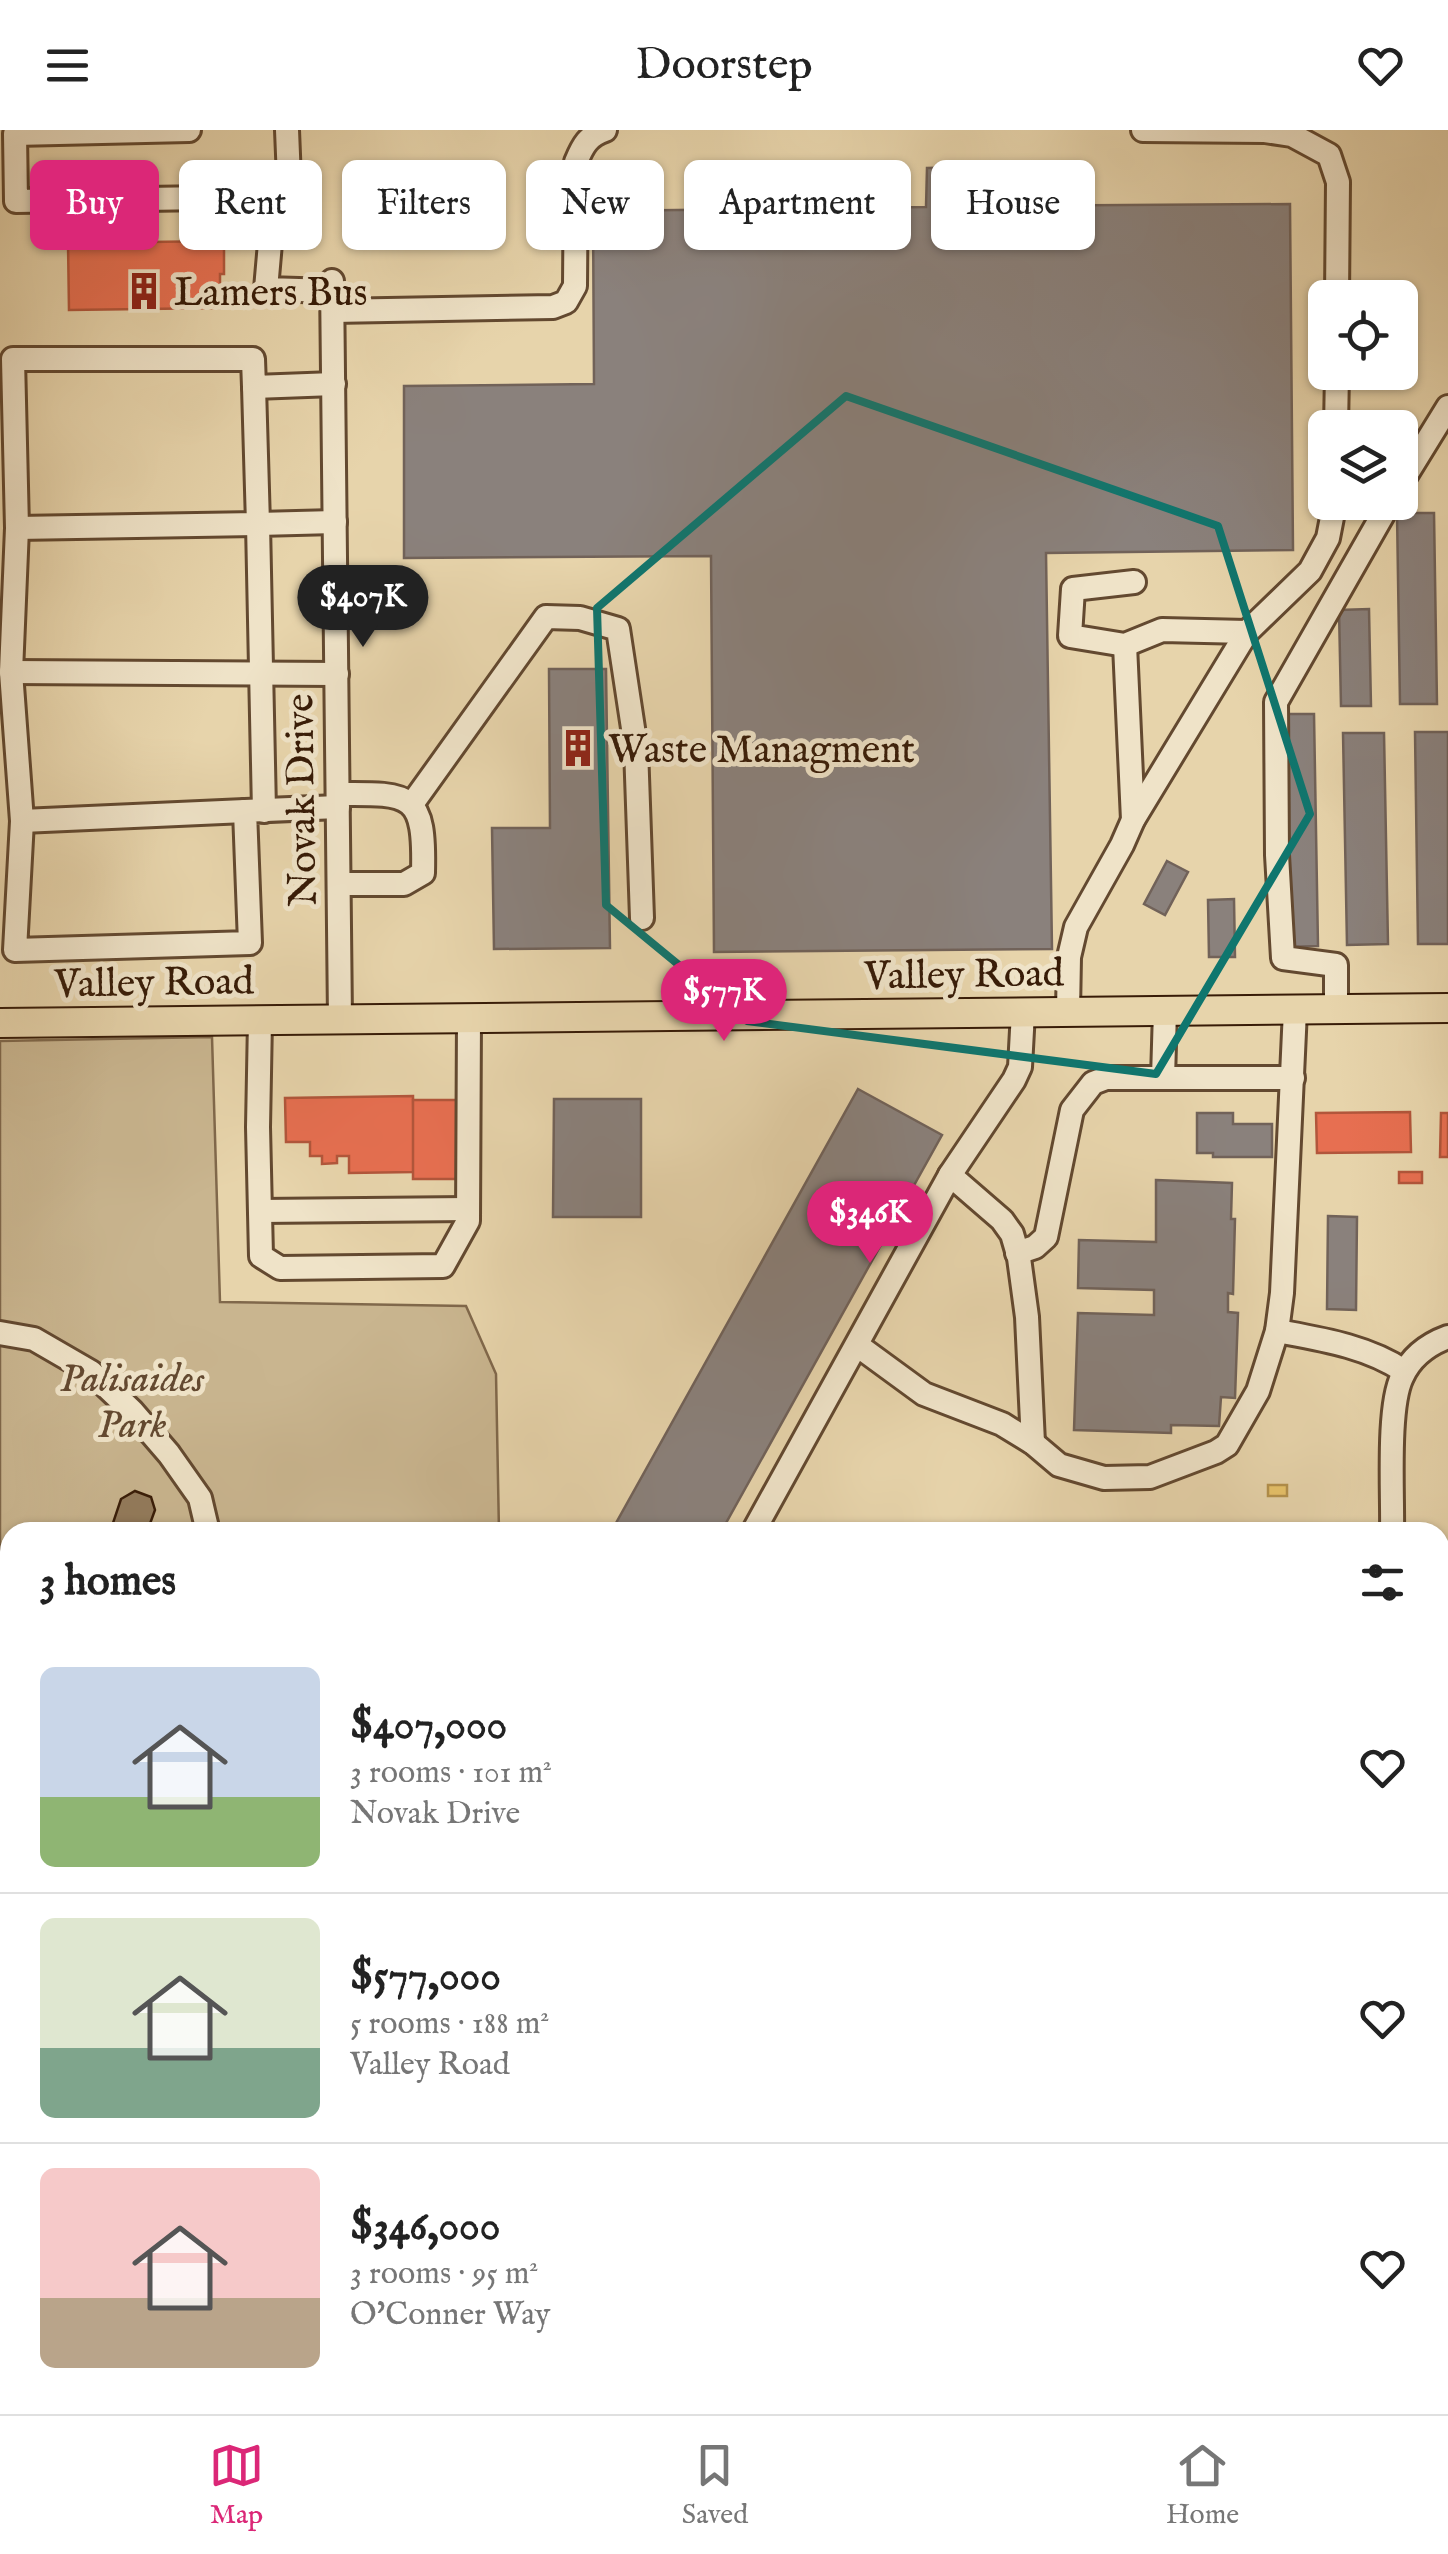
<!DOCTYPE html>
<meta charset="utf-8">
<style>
:root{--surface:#fff;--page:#f2f2f2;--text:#222;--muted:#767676;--line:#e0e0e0;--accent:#db2777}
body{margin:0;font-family:"IM FELL English",serif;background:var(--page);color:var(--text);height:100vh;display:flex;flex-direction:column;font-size:38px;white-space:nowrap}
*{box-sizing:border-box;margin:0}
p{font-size:32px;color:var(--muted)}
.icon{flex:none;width:55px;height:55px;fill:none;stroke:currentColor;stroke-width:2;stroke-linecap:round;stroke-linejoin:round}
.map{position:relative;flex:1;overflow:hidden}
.drawer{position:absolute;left:0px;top:1392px;width:1450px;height:892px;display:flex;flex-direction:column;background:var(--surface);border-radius:30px 30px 0 0;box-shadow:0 2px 8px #0004}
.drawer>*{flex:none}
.guide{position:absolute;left:30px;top:30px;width:1390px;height:90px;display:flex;gap:20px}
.tools{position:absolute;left:1308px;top:150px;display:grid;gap:20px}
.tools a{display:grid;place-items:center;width:110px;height:110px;border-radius:15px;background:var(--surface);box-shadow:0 2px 8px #0004;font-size:50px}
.price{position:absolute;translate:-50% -85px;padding:0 22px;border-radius:35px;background:var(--accent);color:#fff;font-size:32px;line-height:65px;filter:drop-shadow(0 2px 5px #0008)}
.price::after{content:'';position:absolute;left:50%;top:60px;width:30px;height:22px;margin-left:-15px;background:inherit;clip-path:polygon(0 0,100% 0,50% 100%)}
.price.on{background:#222;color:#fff}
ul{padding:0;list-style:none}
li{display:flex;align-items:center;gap:30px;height:250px;padding:0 40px}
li+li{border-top:2px solid var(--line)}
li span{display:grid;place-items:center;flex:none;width:280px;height:200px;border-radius:15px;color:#555}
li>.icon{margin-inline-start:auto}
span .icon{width:120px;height:120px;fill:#fffc;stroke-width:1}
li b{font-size:42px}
h2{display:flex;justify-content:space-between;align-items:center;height:120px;padding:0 40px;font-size:42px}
.chip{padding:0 35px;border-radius:15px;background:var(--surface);box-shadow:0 2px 8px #0004;font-size:35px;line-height:90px}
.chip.on{background:var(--accent);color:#fff}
header{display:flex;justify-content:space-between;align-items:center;height:130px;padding:0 40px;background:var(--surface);font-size:45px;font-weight:600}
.menu{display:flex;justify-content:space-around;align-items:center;height:140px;border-top:2px solid var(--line);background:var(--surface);font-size:28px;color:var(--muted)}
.menu a{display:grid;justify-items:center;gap:5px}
.menu .on{color:var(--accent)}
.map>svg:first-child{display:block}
.green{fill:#c9b58f;stroke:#80684b;stroke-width:2.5}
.homes{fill:#e9c46a;stroke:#b4914c;stroke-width:2.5}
.shops{fill:#e76f51;stroke:#b2563b;stroke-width:2.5}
.industry{fill:#8a817c;stroke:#716259;stroke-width:2.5}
.building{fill:#937b5c;stroke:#371b07;stroke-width:2.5}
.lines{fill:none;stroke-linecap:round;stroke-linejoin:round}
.minor-casing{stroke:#634930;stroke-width:28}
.major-casing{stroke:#371b07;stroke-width:32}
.minor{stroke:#efe3c8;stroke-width:22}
.major{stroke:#e7d4ab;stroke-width:28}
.marked{fill:none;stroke:#0f766e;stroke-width:8;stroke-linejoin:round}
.labels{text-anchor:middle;stroke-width:10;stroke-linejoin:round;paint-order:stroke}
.poi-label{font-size:40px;fill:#371b07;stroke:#efe3c8;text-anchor:start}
.street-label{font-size:40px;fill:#371b07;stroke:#efe3c8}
.park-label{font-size:40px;font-style:italic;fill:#634930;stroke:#efe3c8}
</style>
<header><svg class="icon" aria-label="menu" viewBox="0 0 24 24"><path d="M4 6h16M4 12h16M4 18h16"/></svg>Doorstep<svg class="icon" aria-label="heart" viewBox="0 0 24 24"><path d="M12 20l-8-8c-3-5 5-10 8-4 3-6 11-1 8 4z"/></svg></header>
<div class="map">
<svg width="1448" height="2284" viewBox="0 0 1448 2284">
<rect width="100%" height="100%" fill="#e7d4ab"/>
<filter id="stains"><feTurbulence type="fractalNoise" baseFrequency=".002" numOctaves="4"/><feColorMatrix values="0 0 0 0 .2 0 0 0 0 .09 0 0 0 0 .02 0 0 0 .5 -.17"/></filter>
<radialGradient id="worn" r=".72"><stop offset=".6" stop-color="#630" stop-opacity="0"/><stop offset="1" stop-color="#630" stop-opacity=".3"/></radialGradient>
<path class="green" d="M212,907L220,1172L466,1176L496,1244L499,1402H10V2176H0V911Z"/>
<g class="homes">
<rect x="1268" y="1355" width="19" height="11"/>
<path d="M1446,1513H1448V1554L1445,1553Z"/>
<path d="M1446,1575H1448V1631H1444Z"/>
<path d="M1444,1729H1448V1772H1443Z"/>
<path d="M1448,1800V1864L1447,1845H1443V1822H1447Z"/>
<rect x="1440" y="2187" width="8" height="29"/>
<path d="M226,2275H249L253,2278L256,2275H286L279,2284H219Z"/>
<path d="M432,2275H484V2276H475V2280H468L469,2284H438V2280H432Z"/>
<path d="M544,2275H579L574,2284H551L542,2279Z"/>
</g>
<g class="shops">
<path d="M224,111V144H220V178L69,180L68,113Z"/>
<path d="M413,966L414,1042L349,1043V1026H337V1033L322,1034V1026H310V1012H286L285,968Z"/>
<rect x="413" y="970" width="50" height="79"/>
<path d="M1410,982L1411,1022L1317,1023L1316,983Z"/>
<path d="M1441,983H1448V1027H1440Z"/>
<rect x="1399" y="1042" width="23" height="11"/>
</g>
<g class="industry">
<path d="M977,37V76L1290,74L1293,420L1046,423L1052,819L714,822L711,426L404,428V256L594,254L593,81L926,77L927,38Z"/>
<path d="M1397,383H1434L1437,574H1400Z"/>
<path d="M1369,479L1371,576H1341L1339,480Z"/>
<path d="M549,539H606L610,818L494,819L492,698H550Z"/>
<path d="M1282,584H1314L1318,816L1286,817Z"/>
<path d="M1415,602H1448V814H1418Z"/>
<path d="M1343,603H1384L1388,814L1347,815Z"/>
<path d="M1167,731L1188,742L1165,785L1144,774Z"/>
<path d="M1234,769L1235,827H1209L1208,770Z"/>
<path d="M858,959L942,1005L721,1402H611Z"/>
<path d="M554,969H641V1087H553Z"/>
<path d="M1197,983H1233V994H1272V1027H1213V1023H1197Z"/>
<path d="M1156,1050L1232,1053L1231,1089H1235L1233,1164L1228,1163V1182L1238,1183L1235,1268L1221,1267L1219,1296L1171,1295V1303L1074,1300L1078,1183L1154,1185V1160L1078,1158L1079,1110L1156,1112Z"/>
<path d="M1328,1086L1357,1087L1356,1180L1327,1179Z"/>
<path d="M1302,2275H1323L1315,2284Z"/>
</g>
<g class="building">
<path d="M135,1361L151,1367L155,1380L147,1402H110L121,1369Z"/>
<path d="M1,1471H10V1583H0Z"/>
</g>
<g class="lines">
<g class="minor-casing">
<g id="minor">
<path d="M189,0L15,4L16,71L274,67"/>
<path d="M287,0L289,49L274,67L266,159L332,161"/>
<path d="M1143,0L1265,1L1292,5L1329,25L1338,52L1337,168"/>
<path d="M332,151L340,889"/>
<path d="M333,181L553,177L566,172L575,156L576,32C583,15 588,6 605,0"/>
<path d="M334,254L254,257L253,229H13L17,398L11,542L22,691L15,820L250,813L245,681L338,677"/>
<path d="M1336,298L1337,242"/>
<path d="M1400,355L1448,277"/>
<path d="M17,398L258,394L254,257"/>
<path d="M1134,452L1073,459L1070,506L1125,515L1162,500L1247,502"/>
<path d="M1125,515L1133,690"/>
<path d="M11,542L337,544"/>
<path d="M338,664C413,663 425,664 423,743L404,754H339"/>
<path d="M412,674L546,487L580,488L618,499L636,618L642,788"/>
<path d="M264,681L258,394L335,392"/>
<path d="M22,691L245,681"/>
<path d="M1336,879V835L1283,828L1277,725L1276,572L1390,372"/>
<path d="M1068,881L1069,827L1076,797L1122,715L1133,690L1247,502L1310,441L1328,408L1335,372"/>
<path d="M260,890L258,997L261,1126L280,1138L443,1136L468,1091L469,888"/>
<path d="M1163,948L1165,881"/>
<path d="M950,1045L1002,1090L1012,1104L1019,1128L1027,1187L1033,1313"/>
<path d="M260,1081L468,1079"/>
<path d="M1017,1123L1035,1117L1046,1107L1072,980L1093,953L1106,948H1293"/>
<path d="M1277,1201C1320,1209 1367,1216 1404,1241"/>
<path d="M0,1203L34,1209L91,1242L132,1281L169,1324L200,1368L208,1402"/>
<path d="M857,1215L924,1264L1002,1294L1033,1313L1059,1335L1104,1348L1150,1347L1216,1322L1227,1315L1258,1261L1277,1201L1282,1163L1295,880"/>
<path d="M753,1402L950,1045L1014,950L1020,937L1023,882"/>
<path d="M1392,1402C1393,1365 1387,1278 1402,1247C1411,1227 1429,1214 1448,1207"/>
<path d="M0,1858H10"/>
<path d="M1440,1994L1448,1995"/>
<path d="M0,2186H10"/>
<path d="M365,2275L367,2284"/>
<path d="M1446,2284L1448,2283"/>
</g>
</g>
<g class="major-casing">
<path id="major" d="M0,893L1448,878"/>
</g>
<use href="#minor" class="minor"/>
<use href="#major" class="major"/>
</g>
<path class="marked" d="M846,266L1218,396L1310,684L1156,944L747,891L606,775L597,478Z"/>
<defs>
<g id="building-bare" transform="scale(3)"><path d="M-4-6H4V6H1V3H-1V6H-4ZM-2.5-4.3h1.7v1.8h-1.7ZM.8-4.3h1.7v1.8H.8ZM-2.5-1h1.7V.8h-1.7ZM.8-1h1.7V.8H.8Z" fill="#8f2418" stroke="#efe3c8" stroke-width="2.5" paint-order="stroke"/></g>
</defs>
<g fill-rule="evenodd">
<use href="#building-bare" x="144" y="161"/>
<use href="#building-bare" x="578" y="618"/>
</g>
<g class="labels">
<g class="poi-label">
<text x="174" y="175">Lamers Bus</text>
<text x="608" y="632">Waste Managment</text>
</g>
<g class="street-label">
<text transform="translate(300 670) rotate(-91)" y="14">Novak Drive</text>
<text transform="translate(964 843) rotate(-1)" y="14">Valley Road</text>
<text transform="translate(154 851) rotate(-1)" y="14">Valley Road</text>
</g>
<g class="park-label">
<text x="132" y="1261">Palisaides<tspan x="132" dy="46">Park</tspan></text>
</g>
</g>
<rect width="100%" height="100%" filter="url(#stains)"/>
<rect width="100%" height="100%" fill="url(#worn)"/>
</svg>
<div class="tools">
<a><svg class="icon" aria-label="locate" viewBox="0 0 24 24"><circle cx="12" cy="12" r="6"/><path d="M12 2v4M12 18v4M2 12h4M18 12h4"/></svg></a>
<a><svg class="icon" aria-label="layers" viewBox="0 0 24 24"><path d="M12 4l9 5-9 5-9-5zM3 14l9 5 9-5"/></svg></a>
</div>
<b class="price on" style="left:363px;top:520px">$407K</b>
<b class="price" style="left:724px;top:914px">$577K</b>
<b class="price" style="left:870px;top:1136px">$346K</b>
<div class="guide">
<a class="chip on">Buy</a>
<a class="chip">Rent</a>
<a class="chip">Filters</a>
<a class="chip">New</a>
<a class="chip">Apartment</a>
<a class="chip">House</a>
</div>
<section class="drawer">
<h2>3 homes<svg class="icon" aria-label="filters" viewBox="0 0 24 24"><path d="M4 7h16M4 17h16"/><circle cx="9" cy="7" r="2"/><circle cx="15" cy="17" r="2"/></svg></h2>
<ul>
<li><span style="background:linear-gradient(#c9d6e8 65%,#8fb573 0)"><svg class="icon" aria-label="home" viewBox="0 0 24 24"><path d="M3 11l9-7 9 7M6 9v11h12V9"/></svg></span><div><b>$407,000</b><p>3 rooms · 101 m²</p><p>Novak Drive</p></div><svg class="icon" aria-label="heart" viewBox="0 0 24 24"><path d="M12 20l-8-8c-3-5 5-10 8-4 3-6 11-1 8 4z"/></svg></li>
<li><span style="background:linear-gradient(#dfe7d0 65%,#7fa58c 0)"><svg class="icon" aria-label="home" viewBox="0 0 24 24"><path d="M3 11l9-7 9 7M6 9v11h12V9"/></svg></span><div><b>$577,000</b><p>5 rooms · 188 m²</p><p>Valley Road</p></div><svg class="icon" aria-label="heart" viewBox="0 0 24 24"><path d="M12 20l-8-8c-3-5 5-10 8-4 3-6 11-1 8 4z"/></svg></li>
<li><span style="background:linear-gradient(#f6c9c9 65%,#b9a48a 0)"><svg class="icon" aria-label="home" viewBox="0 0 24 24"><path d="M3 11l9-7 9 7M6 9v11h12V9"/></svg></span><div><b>$346,000</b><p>3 rooms · 95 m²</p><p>O'Conner Way</p></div><svg class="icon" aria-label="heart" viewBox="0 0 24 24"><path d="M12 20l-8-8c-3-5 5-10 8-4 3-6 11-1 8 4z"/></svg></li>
</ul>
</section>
</div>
<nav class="menu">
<a class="on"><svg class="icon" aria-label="map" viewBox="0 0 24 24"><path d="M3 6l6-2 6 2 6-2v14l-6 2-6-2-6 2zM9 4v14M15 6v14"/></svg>Map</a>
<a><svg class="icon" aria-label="saved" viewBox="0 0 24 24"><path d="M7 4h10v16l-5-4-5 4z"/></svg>Saved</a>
<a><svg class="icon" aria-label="home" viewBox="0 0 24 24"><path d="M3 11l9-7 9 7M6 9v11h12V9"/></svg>Home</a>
</nav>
